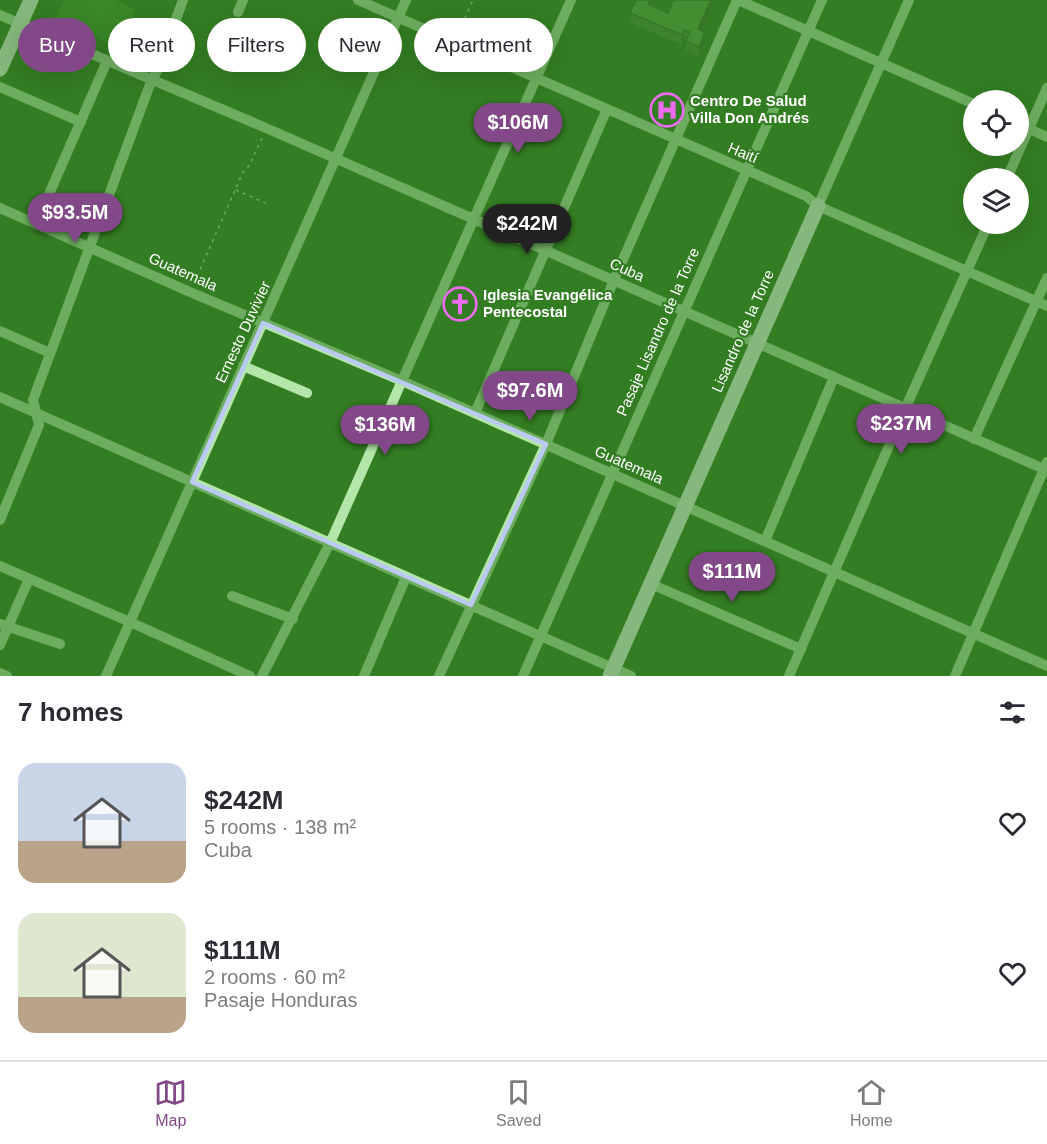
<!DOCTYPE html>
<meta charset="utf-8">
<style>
:root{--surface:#fff;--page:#f7f7f7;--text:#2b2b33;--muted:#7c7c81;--line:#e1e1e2;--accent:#824888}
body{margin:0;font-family:Helvetica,sans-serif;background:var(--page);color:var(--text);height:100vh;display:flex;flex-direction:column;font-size:22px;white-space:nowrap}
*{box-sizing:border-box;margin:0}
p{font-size:20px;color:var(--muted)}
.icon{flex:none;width:33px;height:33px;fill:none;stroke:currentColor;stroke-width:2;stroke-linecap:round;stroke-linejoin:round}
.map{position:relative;height:676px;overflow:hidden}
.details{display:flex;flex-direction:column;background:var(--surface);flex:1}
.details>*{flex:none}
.banner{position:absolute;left:18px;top:18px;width:600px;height:54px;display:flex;gap:12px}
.buttons{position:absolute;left:963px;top:90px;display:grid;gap:12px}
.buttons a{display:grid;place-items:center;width:66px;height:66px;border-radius:50%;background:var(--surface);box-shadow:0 6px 24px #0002;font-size:30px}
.price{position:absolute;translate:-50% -51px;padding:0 14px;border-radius:21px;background:var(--accent);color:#fff;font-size:20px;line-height:39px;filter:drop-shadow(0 2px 3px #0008)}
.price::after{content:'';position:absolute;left:50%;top:36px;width:18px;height:14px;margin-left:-9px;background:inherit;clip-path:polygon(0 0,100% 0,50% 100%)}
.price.active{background:#222;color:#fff}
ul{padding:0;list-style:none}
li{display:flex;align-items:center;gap:18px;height:150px;padding:0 18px}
li span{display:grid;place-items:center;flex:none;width:168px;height:120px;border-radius:18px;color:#555}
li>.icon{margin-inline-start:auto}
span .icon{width:72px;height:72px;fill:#fffc;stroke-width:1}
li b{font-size:26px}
h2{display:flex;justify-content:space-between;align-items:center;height:72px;padding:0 18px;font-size:26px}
.pill{padding:0 21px;border-radius:27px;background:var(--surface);box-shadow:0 6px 24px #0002;font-size:21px;line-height:54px}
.pill.active{background:var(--accent);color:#fff}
.dock{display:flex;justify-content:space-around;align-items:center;height:84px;border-top:2px solid var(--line);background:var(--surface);font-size:16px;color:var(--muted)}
.dock a{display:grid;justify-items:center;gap:3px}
.dock .active{color:var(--accent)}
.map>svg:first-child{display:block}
.green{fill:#41952d}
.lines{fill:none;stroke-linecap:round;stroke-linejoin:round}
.path{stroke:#b3e6a8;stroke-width:1.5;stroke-dasharray:3 4.5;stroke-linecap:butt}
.minor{stroke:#b3e6a8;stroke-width:10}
.major{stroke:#ebfde8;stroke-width:15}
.wall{fill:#498b3a}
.shaded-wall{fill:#3c712f}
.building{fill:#55a243;stroke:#3c712f;stroke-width:1.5}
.marked{fill:none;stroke:#bbcaf3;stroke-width:4.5;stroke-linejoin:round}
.labels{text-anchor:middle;stroke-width:4.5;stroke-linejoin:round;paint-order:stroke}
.poi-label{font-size:15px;font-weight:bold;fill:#fff;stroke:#337d23;text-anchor:start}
.street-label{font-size:15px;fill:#fff;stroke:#337d23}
</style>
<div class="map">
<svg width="1047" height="676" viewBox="0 0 1047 676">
<rect width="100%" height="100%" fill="#337d23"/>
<path class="green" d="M64,0H115L135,9L119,47L55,20Z"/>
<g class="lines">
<g class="path">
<path d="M459,32L473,0"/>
<path d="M236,190L270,205"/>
<path d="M194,283L243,172L249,166L263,136"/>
</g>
<g class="minor">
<path d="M358,0L806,196L818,206L1047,306"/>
<path d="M738,0L974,104"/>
<path d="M238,12L243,0"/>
<path d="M0,15L266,128L1044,469"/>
<path d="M0,87L81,122"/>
<path d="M1018,124L1047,137"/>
<path d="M1007,178L1047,88"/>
<path d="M818,206L909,0"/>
<path d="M0,208L190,292L402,381L1047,666"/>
<path d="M36,224L107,61"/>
<path d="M0,331L50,353"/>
<path d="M243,366L307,393"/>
<path d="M0,397L631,676"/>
<path d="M475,413L607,109"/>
<path d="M974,439L1047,278"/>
<path d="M0,520L39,425L33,400L152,79L157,71L183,0"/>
<path d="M765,541L834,377"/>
<path d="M0,566L130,622L250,676"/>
<path d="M651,584L801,649"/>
<path d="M232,596L293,619"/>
<path d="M0,624L60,644"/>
<path d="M0,645L29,579"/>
<path d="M0,673L7,676"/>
<path d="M106,676L406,0"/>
<path d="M262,676L330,543L571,0"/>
<path d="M364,676L406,577"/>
<path d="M439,676L546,444L614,280L737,0"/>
<path d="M523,676L822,0"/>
<path d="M789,676L905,409L988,224"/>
<path d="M955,676L1047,462"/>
</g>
<g class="major">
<path d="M0,69L31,0"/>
<path d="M610,676L818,206"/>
</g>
</g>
<path class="wall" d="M636,0H654L652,6L668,13L674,1L672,0H715L702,31L705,42L699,57L686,51V41L684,40L682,45L630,23V13Z"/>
<g class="shaded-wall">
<path d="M650,0H654L648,14V4Z"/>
<path d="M711,0H715V1L698,39V29Z"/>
<path d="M684,30V40L682,45V35Z"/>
<path d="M705,32V42L699,57V47Z"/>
</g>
<path class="building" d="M636,0H650L648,4L668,13L674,0H711L698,29L705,32L699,47L686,41L690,32L684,30L682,35L630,13Z"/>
<path d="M0 0H1047V676H0ZM263,323L546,444L471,605L192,482Z" fill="#337d23" fill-opacity=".55" fill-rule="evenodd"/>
<path class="marked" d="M263,323L546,444L471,605L192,482Z"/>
<defs>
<g id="hospital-ring" transform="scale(1.725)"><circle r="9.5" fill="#337d23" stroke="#ed6bf1" stroke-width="1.5"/><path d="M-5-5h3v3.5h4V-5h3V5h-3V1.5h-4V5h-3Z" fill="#ed6bf1"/></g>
<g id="church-ring" transform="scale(1.725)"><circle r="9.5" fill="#337d23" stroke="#ed6bf1" stroke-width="1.5"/><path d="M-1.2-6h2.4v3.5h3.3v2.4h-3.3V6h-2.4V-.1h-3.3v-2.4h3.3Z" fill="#ed6bf1"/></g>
</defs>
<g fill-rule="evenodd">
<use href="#hospital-ring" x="667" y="110"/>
<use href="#church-ring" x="460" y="304"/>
</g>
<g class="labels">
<g class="poi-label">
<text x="690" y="106">Centro De Salud<tspan x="690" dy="17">Villa Don Andrés</tspan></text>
<text x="483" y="300">Iglesia Evangélica<tspan x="483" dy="17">Pentecostal</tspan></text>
</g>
<g class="street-label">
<text transform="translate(743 153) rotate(23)" y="5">Haití</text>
<text transform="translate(627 270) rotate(24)" y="5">Cuba</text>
<text transform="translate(183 272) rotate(24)" y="5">Guatemala</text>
<text transform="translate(743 331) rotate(-66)" y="5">Lisandro de la Torre</text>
<text transform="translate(243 332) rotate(-65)" y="5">Ernesto Duvivier</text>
<text transform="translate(658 332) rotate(-66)" y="5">Pasaje Lisandro de la Torre</text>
<text transform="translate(629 465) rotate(24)" y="5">Guatemala</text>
</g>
</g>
</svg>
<div class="buttons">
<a><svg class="icon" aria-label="locate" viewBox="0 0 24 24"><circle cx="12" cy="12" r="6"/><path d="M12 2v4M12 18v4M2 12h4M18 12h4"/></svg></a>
<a><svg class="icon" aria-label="layers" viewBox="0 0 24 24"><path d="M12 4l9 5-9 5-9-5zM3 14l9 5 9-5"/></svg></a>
</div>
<b class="price" style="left:518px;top:154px">$106M</b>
<b class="price" style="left:75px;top:244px">$93.5M</b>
<b class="price active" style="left:527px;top:255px">$242M</b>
<b class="price" style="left:530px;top:422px">$97.6M</b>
<b class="price" style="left:901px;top:455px">$237M</b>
<b class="price" style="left:385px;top:456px">$136M</b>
<b class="price" style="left:732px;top:603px">$111M</b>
<div class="banner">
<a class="pill active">Buy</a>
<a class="pill">Rent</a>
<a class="pill">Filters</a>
<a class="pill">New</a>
<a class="pill">Apartment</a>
</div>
</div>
<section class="details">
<h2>7 homes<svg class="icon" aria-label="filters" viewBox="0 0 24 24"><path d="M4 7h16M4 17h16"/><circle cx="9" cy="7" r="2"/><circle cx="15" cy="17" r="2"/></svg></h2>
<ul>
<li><span style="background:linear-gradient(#c9d6e8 65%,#b9a48a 0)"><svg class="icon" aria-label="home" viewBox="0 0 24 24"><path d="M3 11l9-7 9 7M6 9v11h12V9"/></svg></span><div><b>$242M</b><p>5 rooms · 138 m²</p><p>Cuba</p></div><svg class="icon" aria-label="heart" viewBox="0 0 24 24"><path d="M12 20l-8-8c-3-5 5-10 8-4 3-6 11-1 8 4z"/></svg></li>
<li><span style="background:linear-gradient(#dfe7d0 70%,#b9a48a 0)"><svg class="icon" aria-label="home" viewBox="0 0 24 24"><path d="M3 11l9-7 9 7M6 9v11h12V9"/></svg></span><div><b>$111M</b><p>2 rooms · 60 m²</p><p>Pasaje Honduras</p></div><svg class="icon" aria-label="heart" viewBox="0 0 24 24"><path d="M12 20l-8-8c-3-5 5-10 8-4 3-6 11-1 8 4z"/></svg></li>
</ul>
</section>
<nav class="dock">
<a class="active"><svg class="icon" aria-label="map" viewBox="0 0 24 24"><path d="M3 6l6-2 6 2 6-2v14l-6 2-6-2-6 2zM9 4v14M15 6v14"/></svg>Map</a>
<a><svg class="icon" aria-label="saved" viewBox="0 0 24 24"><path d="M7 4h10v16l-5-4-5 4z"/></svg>Saved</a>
<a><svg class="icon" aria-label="home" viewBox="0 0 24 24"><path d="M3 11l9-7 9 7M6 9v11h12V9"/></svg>Home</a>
</nav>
